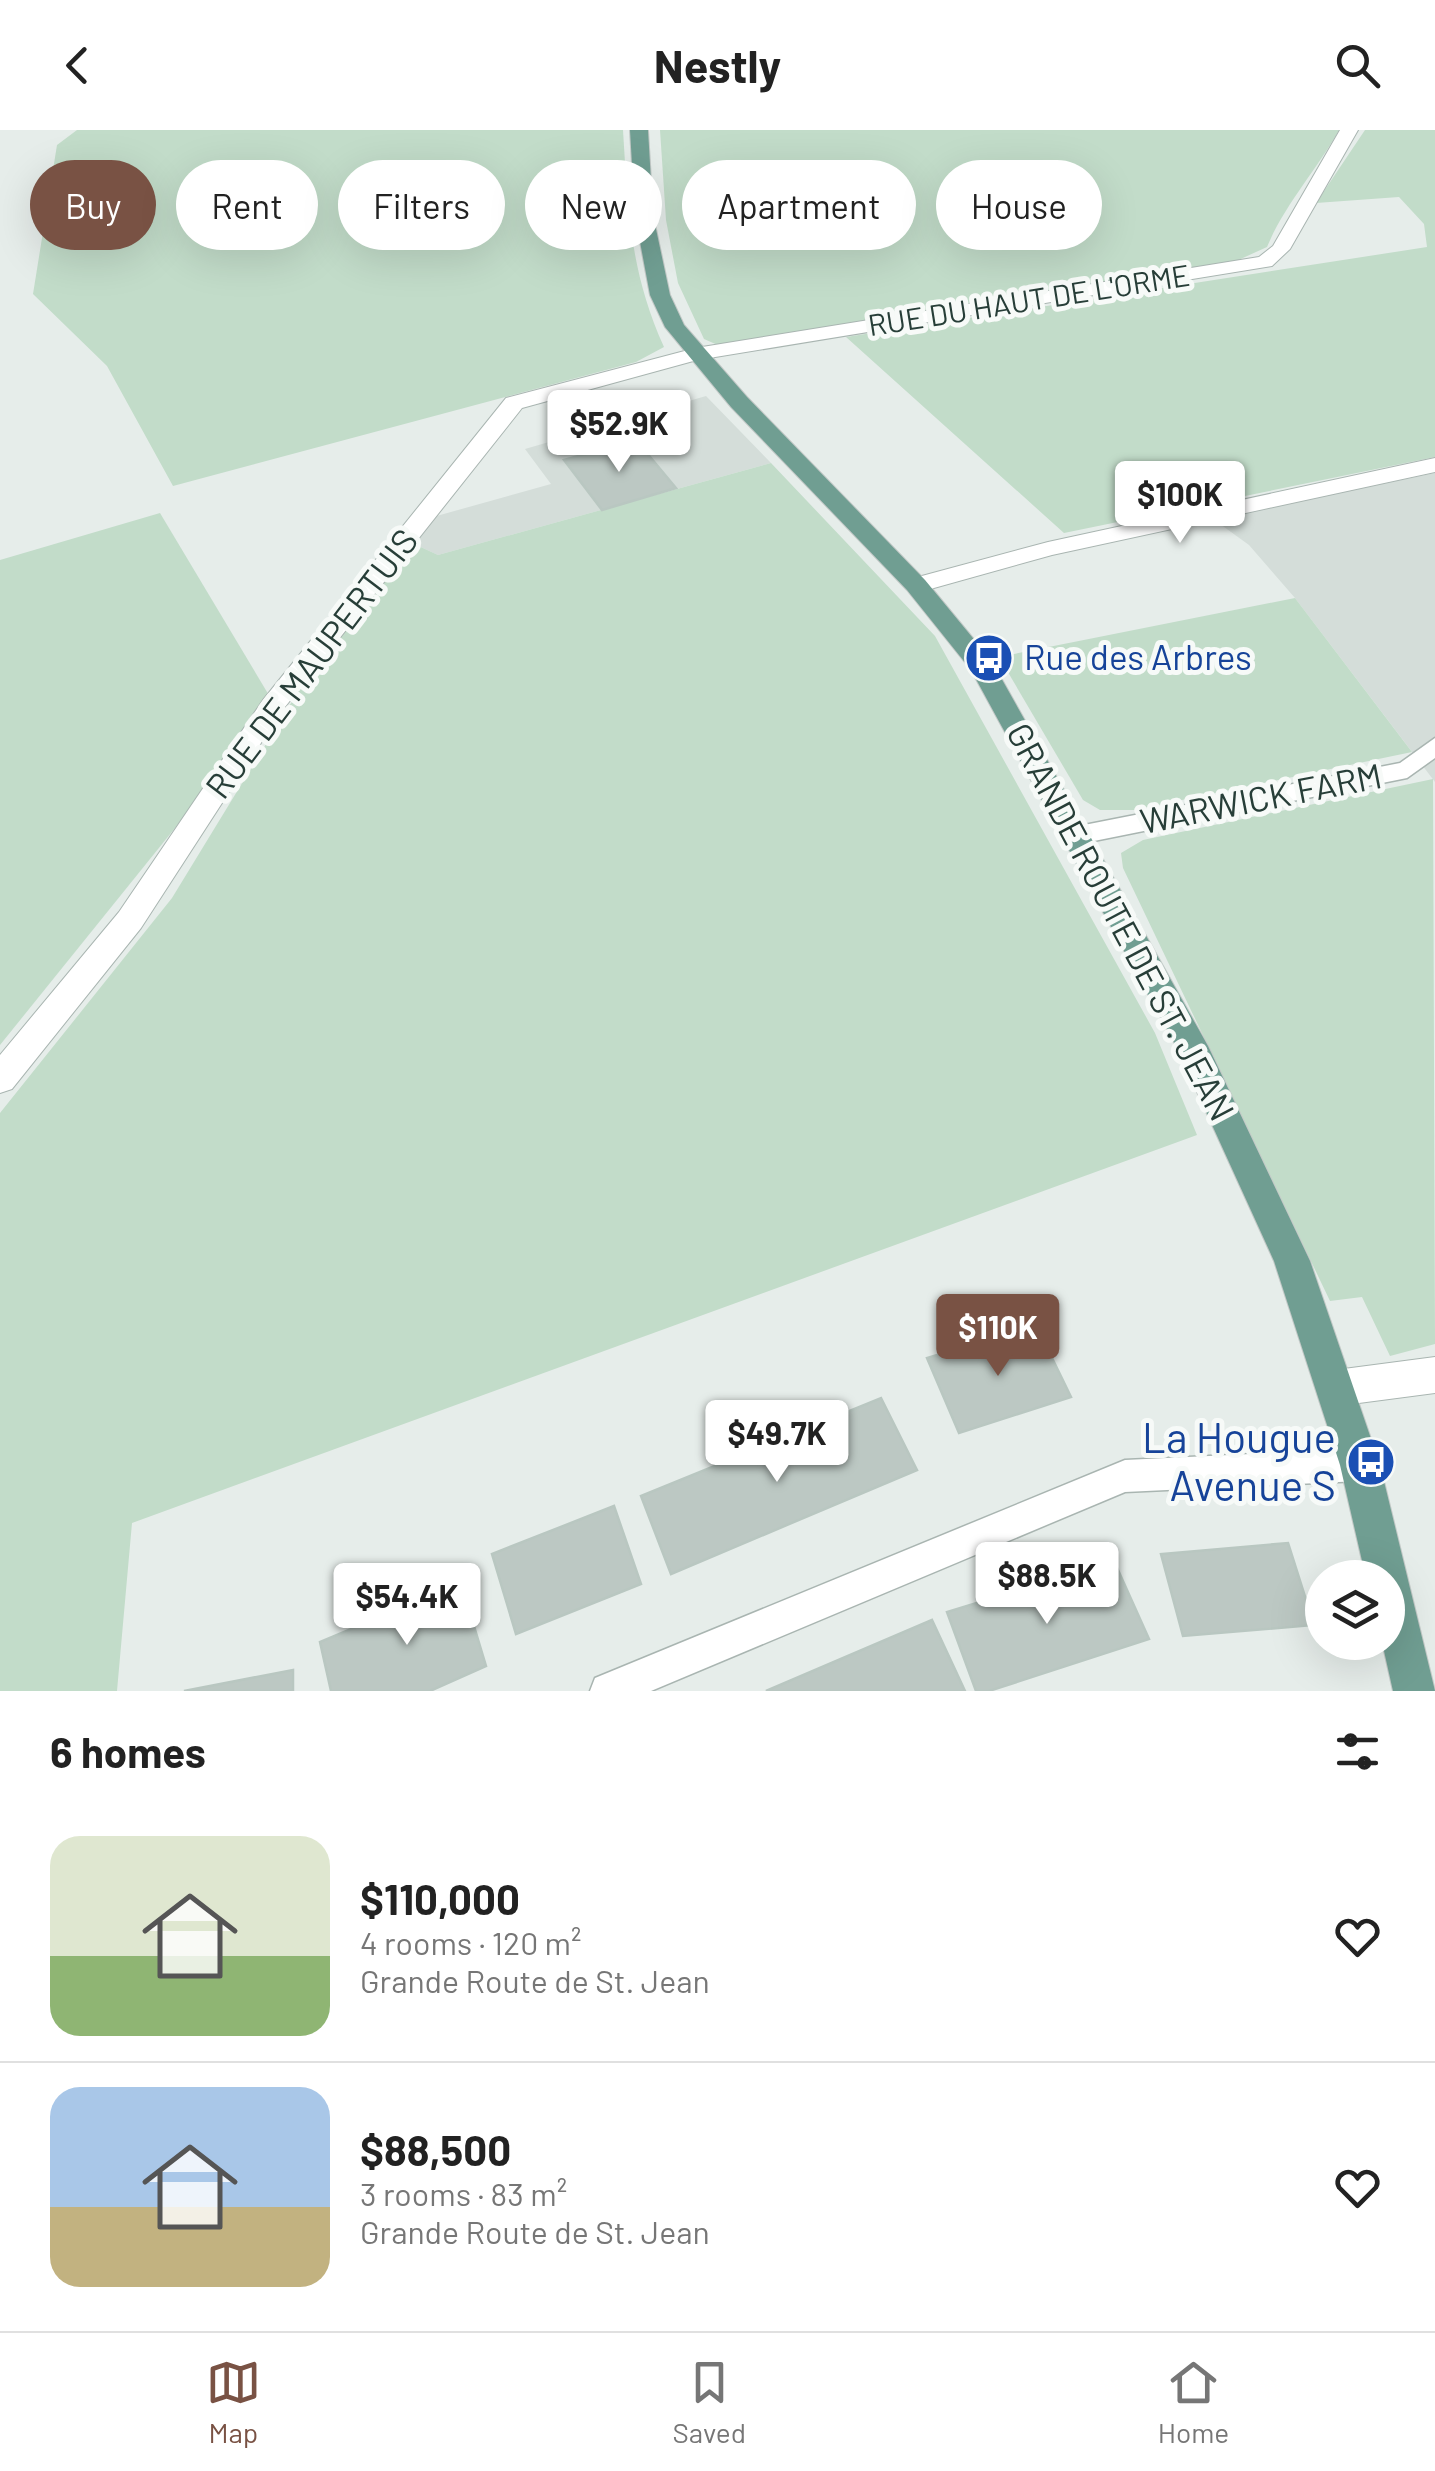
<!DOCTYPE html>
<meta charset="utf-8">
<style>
:root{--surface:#fff;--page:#f6f6f6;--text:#222;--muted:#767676;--line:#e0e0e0;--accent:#795244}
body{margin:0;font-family:Barlow,sans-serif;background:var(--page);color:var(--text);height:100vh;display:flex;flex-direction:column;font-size:38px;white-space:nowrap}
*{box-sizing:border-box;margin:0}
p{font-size:32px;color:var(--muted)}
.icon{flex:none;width:55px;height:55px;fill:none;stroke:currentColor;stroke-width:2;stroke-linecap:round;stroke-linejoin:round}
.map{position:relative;height:1561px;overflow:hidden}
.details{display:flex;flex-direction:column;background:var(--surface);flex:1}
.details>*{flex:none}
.banner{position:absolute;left:30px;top:30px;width:1375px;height:90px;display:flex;gap:20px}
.buttons{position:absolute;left:1305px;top:1430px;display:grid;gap:20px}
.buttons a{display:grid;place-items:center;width:100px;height:100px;border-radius:50%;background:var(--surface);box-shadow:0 10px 40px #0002;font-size:50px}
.price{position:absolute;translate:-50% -85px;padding:0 22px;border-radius:10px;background:#fff;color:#222;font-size:32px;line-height:65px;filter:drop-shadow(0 2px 5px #0008)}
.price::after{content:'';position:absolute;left:50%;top:60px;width:30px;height:22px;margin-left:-15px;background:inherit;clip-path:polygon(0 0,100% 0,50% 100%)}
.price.selected{background:var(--accent);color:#fff}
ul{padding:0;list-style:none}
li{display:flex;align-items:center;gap:30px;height:250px;padding:0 50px}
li+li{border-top:2px solid var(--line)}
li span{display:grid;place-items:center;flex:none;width:280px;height:200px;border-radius:30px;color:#555}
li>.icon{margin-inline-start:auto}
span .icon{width:120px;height:120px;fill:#fffc;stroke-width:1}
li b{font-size:42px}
h2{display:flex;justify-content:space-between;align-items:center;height:120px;padding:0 50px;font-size:42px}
.tag{padding:0 35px;border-radius:45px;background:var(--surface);box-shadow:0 10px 40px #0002;font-size:35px;line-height:90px}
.tag.selected{background:var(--accent);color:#fff}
header{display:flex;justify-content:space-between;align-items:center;height:130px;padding:0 50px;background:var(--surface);font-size:45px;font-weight:700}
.dock{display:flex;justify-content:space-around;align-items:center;height:140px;border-top:2px solid var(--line);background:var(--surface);font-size:28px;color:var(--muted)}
.dock a{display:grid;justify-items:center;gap:5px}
.dock .selected{color:var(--accent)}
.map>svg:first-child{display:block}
.built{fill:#d4ddd9}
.green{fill:#c2dcc9}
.building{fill:#bcc8c3;stroke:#b9c7c1;stroke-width:2.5}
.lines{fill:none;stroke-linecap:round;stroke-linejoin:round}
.lane-casing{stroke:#a9b5b1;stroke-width:3}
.street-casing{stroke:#a9b5b1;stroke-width:2}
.primary-casing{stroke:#c3c9c7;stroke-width:2}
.lane{fill:#fff;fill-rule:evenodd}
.street{fill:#fff;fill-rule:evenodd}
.primary{fill:#709e92;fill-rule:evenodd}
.labels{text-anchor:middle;stroke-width:10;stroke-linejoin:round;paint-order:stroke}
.far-street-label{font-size:30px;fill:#273e38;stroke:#f7faf8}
.transit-label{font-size:35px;fill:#164399;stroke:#f7faf8;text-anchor:start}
.street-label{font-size:35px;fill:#273e38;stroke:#f7faf8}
.near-transit-label{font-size:42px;fill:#164399;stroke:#f7faf8;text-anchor:end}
</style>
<header><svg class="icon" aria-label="back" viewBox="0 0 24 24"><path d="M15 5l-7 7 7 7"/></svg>Nestly<svg class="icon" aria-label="search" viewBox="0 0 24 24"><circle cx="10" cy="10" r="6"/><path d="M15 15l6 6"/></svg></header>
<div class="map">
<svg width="1435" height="1561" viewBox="0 0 1435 1561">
<rect width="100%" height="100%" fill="#e6edea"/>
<g class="built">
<path d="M706,266L771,333L438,425L412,413L433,387L551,354L525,319Z"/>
<path d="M1435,343V652L1295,468L1249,415L1213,389Z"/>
</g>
<g class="green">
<path d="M77,0H623C628,80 630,142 664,217L636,232L173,356L107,236L33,164L57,15Z"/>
<path d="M660,0H1339C1316,41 1285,74 1267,117L1234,132L720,216L704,209L678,153L666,90Z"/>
<path d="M1365,0H1435V327L1064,403L846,207L1427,117L1424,94L1399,67L1316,73Z"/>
<path d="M771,333L935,506L1155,903L1197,1005L132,1393L117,1561H0V983L172,768L302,555L412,413L438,425Z"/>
<path d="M160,383L270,567L175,698L0,915V430Z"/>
<path d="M1295,468L1412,622L1134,680H1100L1083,670L999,527Z"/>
<path d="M1433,649L1435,1214L1390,1226L1362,1167L1330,1171L1123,738L1121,723L1143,710Z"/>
</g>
<g class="building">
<path d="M636,310L676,358L602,380L564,330Z"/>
<path d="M1036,1195L1071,1267L959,1303L927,1228Z"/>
<path d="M881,1268L917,1340L671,1444L641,1366Z"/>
<path d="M614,1376L641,1454L516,1504L492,1424Z"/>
<path d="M1288,1413L1314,1495L1183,1506L1161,1424Z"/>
<path d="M1114,1431L1149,1509L989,1561H976L947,1482Z"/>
<path d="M461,1453L486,1536L430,1561H331L320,1512Z"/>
<path d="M932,1490L965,1561H766Z"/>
<path d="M293,1540V1561H184Z"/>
</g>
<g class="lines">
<g class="lane-casing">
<g id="lane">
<path d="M1435,608V628L1407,648L1079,714L1067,705L1079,696L1400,633Z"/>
<path d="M1360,1319L1372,1324L1376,1335L1372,1346L1360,1351L1125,1362L651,1561H590L595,1548L1125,1330Z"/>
</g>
</g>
<g class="street-casing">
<g id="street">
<path d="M1340,0H1358L1290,119L1272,136L697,230L522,278L281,582L141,798L12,959L0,963V925L119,782L263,570L506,268L696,218L1259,127L1273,116Z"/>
<path d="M1435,328V342L1052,425L916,463L904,455L907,450L1048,412Z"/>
<path d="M1435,1227V1263L1336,1276L1323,1271L1317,1258L1323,1245L1336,1240Z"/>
</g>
</g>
<g class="primary-casing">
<path id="primary" d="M630,0H648L653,85L670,165L684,195L747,267L925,450L991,530L1208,916L1310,1131L1380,1335L1435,1561H1393L1382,1512H1388V1448H1366L1340,1335L1274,1131L1177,918L971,540L907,460L731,277L665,197L650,165L635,85Z"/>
</g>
<use href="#lane" class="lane"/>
<use href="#street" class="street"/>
<use href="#primary" class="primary"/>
</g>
<defs>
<g id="bus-disc" transform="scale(2.5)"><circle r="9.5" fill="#1a4fb4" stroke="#f7faf8"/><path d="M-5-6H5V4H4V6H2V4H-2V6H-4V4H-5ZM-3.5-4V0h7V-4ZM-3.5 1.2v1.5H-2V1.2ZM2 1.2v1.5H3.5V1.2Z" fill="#fff"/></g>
</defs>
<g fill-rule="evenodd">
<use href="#bus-disc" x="989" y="528"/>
<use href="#bus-disc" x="1371" y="1332"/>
</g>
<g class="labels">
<g class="far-street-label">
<text transform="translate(1029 171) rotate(-9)" y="10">RUE DU HAUT DE L'ORME</text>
</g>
<g class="transit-label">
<text x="1024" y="540">Rue des Arbres</text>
</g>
<g class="street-label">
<text transform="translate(312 534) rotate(-53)" y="12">RUE DE MAUPERTUIS</text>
<text transform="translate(1261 669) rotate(-11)" y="12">WARWICK FARM</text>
<text transform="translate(1120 792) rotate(62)" y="12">GRANDE ROUTE DE ST. JEAN</text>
</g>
<g class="near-transit-label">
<text x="1336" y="1323">La Hougue<tspan x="1336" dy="48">Avenue S</tspan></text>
</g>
</g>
</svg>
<div class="buttons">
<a><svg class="icon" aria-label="layers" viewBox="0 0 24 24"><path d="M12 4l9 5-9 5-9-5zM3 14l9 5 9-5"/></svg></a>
</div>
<b class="price" style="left:619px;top:345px">$52.9K</b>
<b class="price" style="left:1180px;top:416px">$100K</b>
<b class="price selected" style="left:998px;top:1249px">$110K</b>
<b class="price" style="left:777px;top:1355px">$49.7K</b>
<b class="price" style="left:1047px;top:1497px">$88.5K</b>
<b class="price" style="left:407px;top:1518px">$54.4K</b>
<div class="banner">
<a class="tag selected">Buy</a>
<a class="tag">Rent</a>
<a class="tag">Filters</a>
<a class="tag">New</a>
<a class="tag">Apartment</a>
<a class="tag">House</a>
</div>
</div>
<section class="details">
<h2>6 homes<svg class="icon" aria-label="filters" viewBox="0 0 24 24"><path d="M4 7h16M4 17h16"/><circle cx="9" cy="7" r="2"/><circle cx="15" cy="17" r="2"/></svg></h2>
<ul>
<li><span style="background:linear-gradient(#dfe7d0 60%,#8fb573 0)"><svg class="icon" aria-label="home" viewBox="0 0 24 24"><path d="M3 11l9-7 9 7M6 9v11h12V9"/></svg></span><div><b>$110,000</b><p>4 rooms · 120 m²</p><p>Grande Route de St. Jean</p></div><svg class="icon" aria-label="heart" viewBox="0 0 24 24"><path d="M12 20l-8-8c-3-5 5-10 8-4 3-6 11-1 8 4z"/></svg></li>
<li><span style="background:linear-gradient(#a9c7e8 60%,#c2b280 0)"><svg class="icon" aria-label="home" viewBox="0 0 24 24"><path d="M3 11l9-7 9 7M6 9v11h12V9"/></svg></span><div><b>$88,500</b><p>3 rooms · 83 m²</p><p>Grande Route de St. Jean</p></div><svg class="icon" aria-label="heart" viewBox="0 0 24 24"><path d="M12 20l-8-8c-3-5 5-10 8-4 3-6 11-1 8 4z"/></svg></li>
</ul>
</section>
<nav class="dock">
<a class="selected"><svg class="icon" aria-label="map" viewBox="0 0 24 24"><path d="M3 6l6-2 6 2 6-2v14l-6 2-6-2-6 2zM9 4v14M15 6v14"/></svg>Map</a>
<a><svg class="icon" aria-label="saved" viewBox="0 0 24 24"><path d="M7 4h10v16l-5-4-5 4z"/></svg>Saved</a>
<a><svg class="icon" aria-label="home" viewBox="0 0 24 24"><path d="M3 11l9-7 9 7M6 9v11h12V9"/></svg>Home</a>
</nav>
